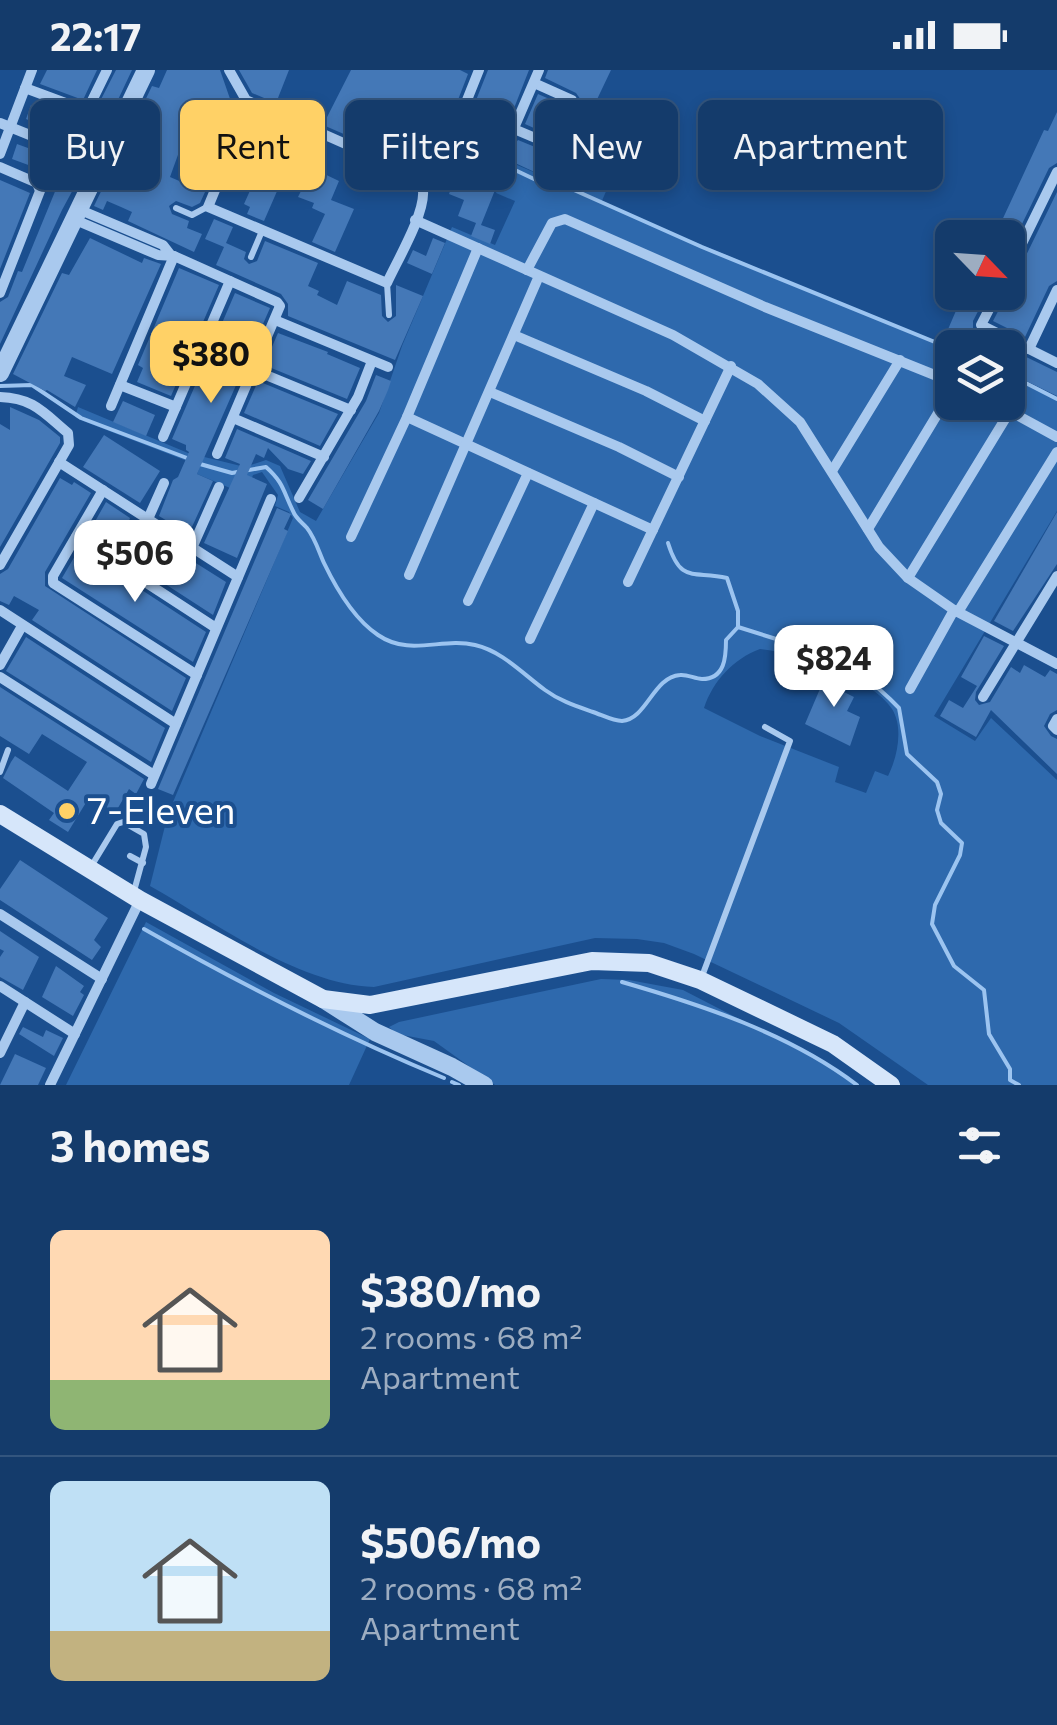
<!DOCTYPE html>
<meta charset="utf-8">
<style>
:root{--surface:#143b6b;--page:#1d4271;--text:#f1f3f6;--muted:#9dadc1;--line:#33557e;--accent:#ffd166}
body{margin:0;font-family:Commissioner,sans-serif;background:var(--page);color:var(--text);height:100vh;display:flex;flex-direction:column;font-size:38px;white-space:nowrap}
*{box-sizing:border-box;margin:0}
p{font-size:32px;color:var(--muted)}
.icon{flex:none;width:55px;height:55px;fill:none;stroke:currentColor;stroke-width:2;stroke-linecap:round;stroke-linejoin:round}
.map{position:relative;height:1015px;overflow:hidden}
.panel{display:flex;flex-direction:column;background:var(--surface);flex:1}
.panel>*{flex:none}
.guide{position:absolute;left:30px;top:30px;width:998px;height:90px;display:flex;gap:20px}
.needle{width:65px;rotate:115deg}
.controls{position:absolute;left:935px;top:150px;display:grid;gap:20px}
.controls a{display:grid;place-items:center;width:90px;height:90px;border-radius:15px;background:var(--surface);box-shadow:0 5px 15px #0003,0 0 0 2px var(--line);font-size:50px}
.price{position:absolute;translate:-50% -85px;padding:0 22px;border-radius:20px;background:#fff;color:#222;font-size:32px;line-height:65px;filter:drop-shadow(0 2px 5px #0008)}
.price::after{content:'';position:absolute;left:50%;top:60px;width:30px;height:22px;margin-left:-15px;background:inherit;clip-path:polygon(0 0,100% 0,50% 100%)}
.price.active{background:var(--accent);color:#111}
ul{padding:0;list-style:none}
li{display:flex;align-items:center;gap:30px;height:250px;padding:0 50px}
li+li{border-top:2px solid var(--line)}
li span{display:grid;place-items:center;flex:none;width:280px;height:200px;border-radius:15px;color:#555}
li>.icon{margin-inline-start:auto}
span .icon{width:120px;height:120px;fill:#fffc;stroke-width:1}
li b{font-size:42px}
h2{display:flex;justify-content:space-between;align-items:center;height:120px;padding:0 50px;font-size:42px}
.tag{padding:0 35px;border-radius:15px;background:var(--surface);box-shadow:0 5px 15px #0003,0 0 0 2px var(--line);font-size:35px;line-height:90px}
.tag.active{background:var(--accent);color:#111}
.status{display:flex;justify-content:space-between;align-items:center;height:70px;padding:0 50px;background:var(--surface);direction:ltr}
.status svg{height:28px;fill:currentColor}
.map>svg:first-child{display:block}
.green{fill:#2e69ad;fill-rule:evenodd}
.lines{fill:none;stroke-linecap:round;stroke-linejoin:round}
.stream{stroke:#9cc4f0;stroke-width:4}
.building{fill:#4478b7}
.service{stroke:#a9c9ee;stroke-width:6}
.minor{stroke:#a9c9ee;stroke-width:10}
.tertiary{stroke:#a9c9ee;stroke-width:18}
.secondary{stroke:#d6e6fa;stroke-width:18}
.poi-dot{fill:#ffd166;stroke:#1b4f8f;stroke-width:4}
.labels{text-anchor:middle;stroke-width:8;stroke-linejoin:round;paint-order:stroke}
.poi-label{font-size:38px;fill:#fff;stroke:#1b4f8f;text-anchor:start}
</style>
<div class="status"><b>22:17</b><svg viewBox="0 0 49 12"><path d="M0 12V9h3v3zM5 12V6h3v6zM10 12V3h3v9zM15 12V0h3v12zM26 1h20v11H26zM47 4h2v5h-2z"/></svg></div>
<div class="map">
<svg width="1057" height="1015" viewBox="0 0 1057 1015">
<rect width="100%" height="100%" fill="#1b4f8f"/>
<g class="green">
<path d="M578,69L620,89L601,133L952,279V332H1008V304L1057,329V441L934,646L975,671L991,648L1057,710V1015H928L839,953L694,884L664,873L637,869L595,868L374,917C297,914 216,853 150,816L168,744L293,448L289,442L275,436L278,425L262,402L253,405L249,415L230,418L197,404L200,396L83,351L75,347L78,337L188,383L245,397L266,390L280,396L300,442L316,451L379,343L402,276L452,157L495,175L515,131L496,123L510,92L557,112ZM760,579C796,583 872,607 892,639C904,658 897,688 888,706L875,701L866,723L835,712L839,697L760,666L704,638C713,611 733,589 760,579Z"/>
<path d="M146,852L274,923L370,969L349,1015H66Z"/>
<path d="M601,909L629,910L683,920L834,998L858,1015H495L434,971L397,964L389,957L399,952Z"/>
</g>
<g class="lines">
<g class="stream">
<path d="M515,100L555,119L574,120L702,177L952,279"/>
<path d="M1008,304L1057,329"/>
<path d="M0,316L32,315L81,348L187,388"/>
<path d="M200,394L232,403L266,397C284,413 283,421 293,441C296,449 302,452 307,458C315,468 319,482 324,493C336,518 354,549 378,565C410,587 442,567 475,575C502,581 523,604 545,620C560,631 576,636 593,642C602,645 613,651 622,651C647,649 653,607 680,605C687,604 695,609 702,609C725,609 726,587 726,570L738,557L789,573L836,580L890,629L899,638L907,684L937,712L941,724L937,740L941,753L962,773L960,785L935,835L932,854L954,896L984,920L989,964L1010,999V1010L1019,1015"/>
<path d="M668,473C681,515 694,500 727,508L738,541V557"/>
<path d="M144,859C241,914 340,965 444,1008"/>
<path d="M622,912C702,935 790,964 857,1015"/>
<path d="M452,1012L459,1015"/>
</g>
</g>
<g class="building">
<path d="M47,0H97L83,30L40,14Z"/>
<path d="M116,0H132L99,70L84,63L80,71L26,49L31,35L50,42L52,37L84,49H91Z"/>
<path d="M167,0H220L236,46L234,51L207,40L198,62L204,65L195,88L179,82L170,107L205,122L200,133L192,137L176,131L169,136L172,144L189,151L187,158L202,164L194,182L128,151L132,142L121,137L107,131L103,140L94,136L107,109L114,112L128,82L122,79L152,16L159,18Z"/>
<path d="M239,0H289L276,33L252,23Z"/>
<path d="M351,0H460L468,4L449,53L451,61L457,64L465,58L488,0H529L500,74L504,80H510L518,70L552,84L560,79L558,69L525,54L538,24L572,39L578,36L581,30L576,23L545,8L548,0H611L561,105L551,101L549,105L542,102L541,105L456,66L437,108L426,103L431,91L422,86L389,72L386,79L378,76L376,78L323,55Z"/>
<path d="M1057,42V93L1049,98L1008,183V168H998L1001,161L998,159L1044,60L1048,61Z"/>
<path d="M290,59L302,64L264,151L247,144L250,137L244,134L261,96L238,87L247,65L270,75L273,70L284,74Z"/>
<path d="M17,74L58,89L56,94L82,103L62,140L0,274V232L8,227L18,201L22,202L61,107L12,89Z"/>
<path d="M316,100L339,111L331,130L354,139L335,182L312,172L325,144L312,138L314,133L298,127L306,111L310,112Z"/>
<path d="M462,108L495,120L481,155L495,160L490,174L471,166L476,153L458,146L464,130L449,124L453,113L459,116Z"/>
<path d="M0,110L30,123L0,199Z"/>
<path d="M1057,122V211L1049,216L1025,267L993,251L1008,222V211L1016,206Z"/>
<path d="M214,149L233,157L226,173L246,182L244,189L249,194L257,191L265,171L318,193L308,216L319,221L317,225L337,235L347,211L381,225L382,246L388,252L396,246V215L423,226L395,290L288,246V234L281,224L216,195L224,177L205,169Z"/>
<path d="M90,168L142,193L144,188L161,194L112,304L72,287L64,306L86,315L75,337L47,320L45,321L13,304L62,203L69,205Z"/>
<path d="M433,168L445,173L432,204L407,193L413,180L426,186Z"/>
<path d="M179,198L219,215L171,326L137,312L143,298L138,295Z"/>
<path d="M964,222H988L973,251V259L1006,278H964L965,274L946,264Z"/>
<path d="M235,223L270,238L197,404L213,411L191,459L179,454L177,457L159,446L173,410L178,407L189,382L186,380V375L172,369Z"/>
<path d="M278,263L328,282L327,284L360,298L347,329L264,295Z"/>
<path d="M1008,278L1057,302V326L1008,302Z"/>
<path d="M376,305L391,311L388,320L379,341L323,439L308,430L366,331Z"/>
<path d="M258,311L338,344L320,376L244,343Z"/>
<path d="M123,331L155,345L146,366L113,352Z"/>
<path d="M10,337L39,350L60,367V373L0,477V354L10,360Z"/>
<path d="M237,359L311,391L303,404L288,399L268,378L264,388L256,384L247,405L267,414L237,488L204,473L240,394L225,388Z"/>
<path d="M104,365L160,401L140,433L83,397Z"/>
<path d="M60,408L72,415L74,412L91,423L45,502V516L186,608L172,641L32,550L39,540L14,526L9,535L0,531V504L8,499Z"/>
<path d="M106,432L130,448L129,451L226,512L213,545L88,464Z"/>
<path d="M277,438L291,444L284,459L288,461L173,725L158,719Z"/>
<path d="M1057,442V494L1013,561L994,551Z"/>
<path d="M79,479L206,562L193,592L62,508Z"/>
<path d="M984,566L1004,576L976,622L975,630L979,635L990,632L1011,597L1020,603L1024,595L1045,607L1050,600L1057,604V640L1050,644L1044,656L1051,666L1057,669V704L991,640L976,667L940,646L949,630L963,638L977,616L961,607Z"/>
<path d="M26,567L165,658L151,692L6,601Z"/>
<path d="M828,600L847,608L842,621L854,627L847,641L860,647L850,676L805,654Z"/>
<path d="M0,617L144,709L136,724L129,719L115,743L90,726L68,762L49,750L54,743L3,708L11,692L15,686L68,721L87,692L42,664L29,684L0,666Z"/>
<path d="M20,790L108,848L94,870L101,877L92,890L0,830V819Z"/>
<path d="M0,861L39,887L23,920L0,907V887L4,881L0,879Z"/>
<path d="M56,896L84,916L80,922L84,925L73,946L42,927Z"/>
<path d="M23,957L43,967L46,960L63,968L54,986L19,964Z"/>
<path d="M15,984L46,998L38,1015H0Z"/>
</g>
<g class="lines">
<g class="service">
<path d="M176,138L192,145L207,137"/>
<path d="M251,187L262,161"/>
<path d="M387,213L389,245"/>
<path d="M0,702L8,680"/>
<path d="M130,786L143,793"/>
<path d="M92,795L117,754L123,752L144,764L146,777L133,825"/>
<path d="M701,909L790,671L765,657"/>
</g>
<g class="minor">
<path d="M229,0L246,30L409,102C417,106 422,111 423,121C425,144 397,191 387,213L208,137L251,33"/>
<path d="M534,13L572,30"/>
<path d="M25,18L87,41L107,0"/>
<path d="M0,53L99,93"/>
<path d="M457,55L479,0"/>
<path d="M514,59L552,75"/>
<path d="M508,72L539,0"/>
<path d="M0,84L32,0"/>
<path d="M0,97L37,113L40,121L0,223"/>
<path d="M78,139L163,175L170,184"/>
<path d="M73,149L158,185L174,186L277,232L280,236L217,384"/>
<path d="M415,150L673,265L758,314L800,352L879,477L908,508L954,540L1057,594"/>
<path d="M527,200L552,153L565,149L765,237L952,312"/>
<path d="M1008,202L1057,102"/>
<path d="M998,222L981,255L1057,293"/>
<path d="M275,250L388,297"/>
<path d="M514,265L646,321L705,351"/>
<path d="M1029,279L1057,220"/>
<path d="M254,300L351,340"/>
<path d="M120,315L176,337"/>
<path d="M490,322L619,377L679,407"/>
<path d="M0,327C33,328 43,342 68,363L69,375L0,495"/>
<path d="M993,332L1057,367"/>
<path d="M111,336L174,186"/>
<path d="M407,347L653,460"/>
<path d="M233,348L324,387"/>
<path d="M163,367L230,211"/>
<path d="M59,392L238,507"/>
<path d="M832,401L900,290"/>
<path d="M103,420L53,506V513L197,605"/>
<path d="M299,428L358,327L372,291"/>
<path d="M148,449L164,413"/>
<path d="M868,459L952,320"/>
<path d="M76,467L216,558"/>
<path d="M351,467L407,347L478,178"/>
<path d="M192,478L219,417"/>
<path d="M409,505L539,206"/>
<path d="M908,508L1010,341"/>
<path d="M628,512L731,296"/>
<path d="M468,531L528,403"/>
<path d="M0,540L176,654"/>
<path d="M958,542L1057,382"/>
<path d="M530,569L594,433"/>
<path d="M0,595L22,556"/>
<path d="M0,607L154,705"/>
<path d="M910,619L954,540"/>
<path d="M983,627L1057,506"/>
<path d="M1057,649L1053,656L1057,660"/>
<path d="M151,714L271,429"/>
<path d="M0,844L102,909"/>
<path d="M0,916L75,964"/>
<path d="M0,983L25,932"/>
<path d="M50,1015L140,830"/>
</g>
<g class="tertiary">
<path d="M0,303L146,0"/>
<path d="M323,929L375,962L452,997L484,1015"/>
</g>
<path class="secondary" d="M0,744L140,830L323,929L370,935L592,891L649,893L700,910L833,974L891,1015"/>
</g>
<circle class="poi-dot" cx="67" cy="741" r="10"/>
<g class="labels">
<g class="poi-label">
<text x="87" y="754">7-Eleven</text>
</g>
</g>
</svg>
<div class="controls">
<a><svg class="needle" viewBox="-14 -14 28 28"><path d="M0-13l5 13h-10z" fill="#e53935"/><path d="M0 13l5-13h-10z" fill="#9dadc1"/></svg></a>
<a><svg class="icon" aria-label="layers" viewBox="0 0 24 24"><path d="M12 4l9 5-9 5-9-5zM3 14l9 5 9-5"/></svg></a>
</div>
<b class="price active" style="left:211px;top:336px">$380</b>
<b class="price" style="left:135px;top:535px">$506</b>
<b class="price" style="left:834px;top:640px">$824</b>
<div class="guide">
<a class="tag">Buy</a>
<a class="tag active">Rent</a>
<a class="tag">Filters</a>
<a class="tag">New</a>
<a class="tag">Apartment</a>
</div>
</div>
<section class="panel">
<h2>3 homes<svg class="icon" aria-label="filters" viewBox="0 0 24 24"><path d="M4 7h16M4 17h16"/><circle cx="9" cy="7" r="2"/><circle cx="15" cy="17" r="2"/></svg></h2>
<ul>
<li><span style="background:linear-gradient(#ffd9b3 75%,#8fb573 0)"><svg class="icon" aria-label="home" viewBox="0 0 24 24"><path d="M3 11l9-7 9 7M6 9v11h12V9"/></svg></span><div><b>$380/mo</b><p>2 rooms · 68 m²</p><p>Apartment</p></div></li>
<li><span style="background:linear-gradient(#bfe0f5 75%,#c2b280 0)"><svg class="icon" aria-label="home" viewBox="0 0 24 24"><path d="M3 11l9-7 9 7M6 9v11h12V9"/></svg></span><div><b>$506/mo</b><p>2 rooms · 68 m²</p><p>Apartment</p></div></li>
</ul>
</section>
